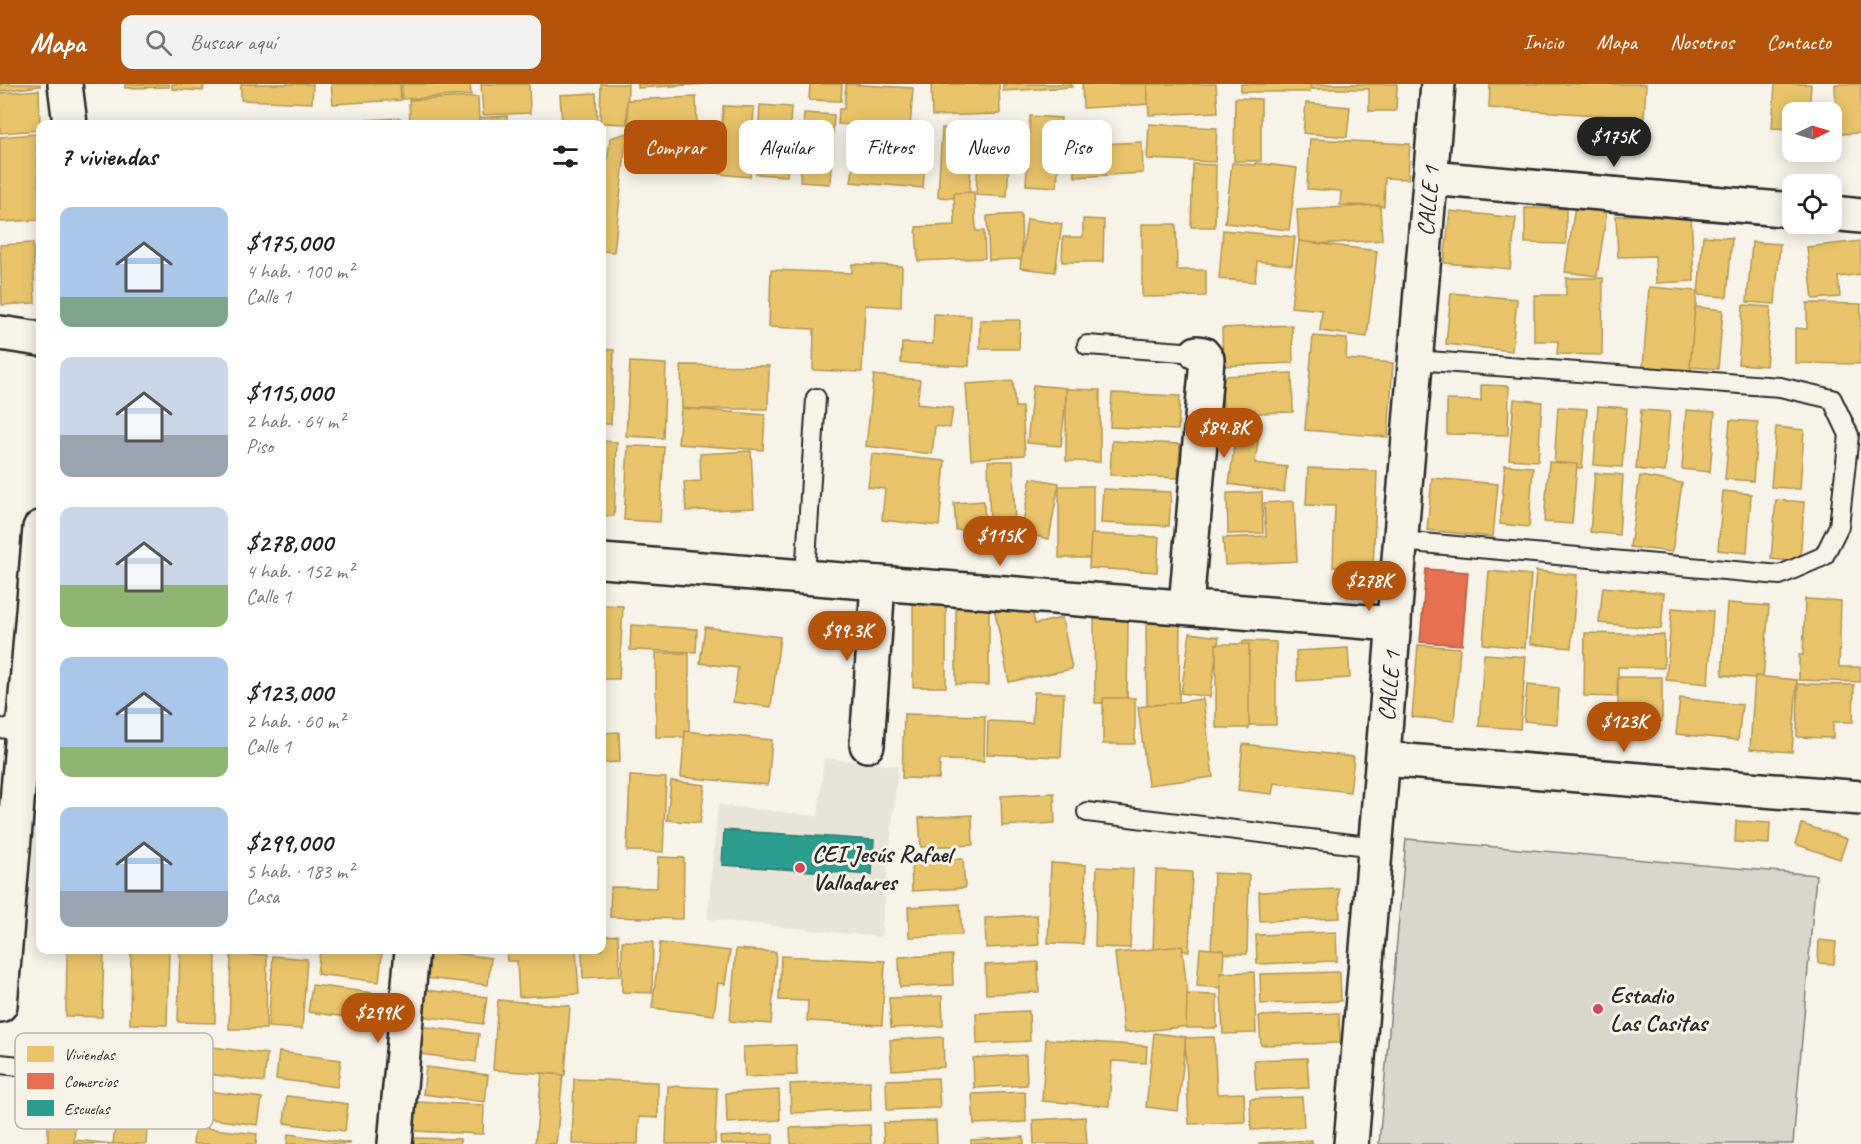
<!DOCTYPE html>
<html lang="es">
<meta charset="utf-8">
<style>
:root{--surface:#fff;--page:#f2f2f2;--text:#202124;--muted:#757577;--accent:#b45309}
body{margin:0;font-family:Caveat,sans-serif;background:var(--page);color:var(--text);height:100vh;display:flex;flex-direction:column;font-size:22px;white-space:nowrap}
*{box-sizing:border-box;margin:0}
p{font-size:20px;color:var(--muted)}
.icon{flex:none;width:33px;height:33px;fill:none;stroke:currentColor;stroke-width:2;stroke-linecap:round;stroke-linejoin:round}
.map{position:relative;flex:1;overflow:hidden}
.sheet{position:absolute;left:36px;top:36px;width:570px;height:834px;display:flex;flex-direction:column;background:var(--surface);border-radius:12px;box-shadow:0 3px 15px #0003}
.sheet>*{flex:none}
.guide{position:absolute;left:624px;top:36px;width:570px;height:54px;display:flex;gap:12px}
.needle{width:39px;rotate:85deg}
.tools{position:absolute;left:1782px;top:18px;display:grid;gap:12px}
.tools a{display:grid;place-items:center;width:60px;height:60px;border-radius:12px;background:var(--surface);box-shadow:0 3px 15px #0003;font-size:30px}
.price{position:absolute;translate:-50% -51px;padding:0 14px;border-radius:21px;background:var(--accent);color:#fff;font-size:20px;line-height:39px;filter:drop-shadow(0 2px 3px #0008)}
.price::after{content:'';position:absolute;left:50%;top:36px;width:18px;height:14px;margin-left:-9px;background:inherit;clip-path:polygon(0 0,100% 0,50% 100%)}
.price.selected{background:#222;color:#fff}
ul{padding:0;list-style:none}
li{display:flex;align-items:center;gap:18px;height:150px;padding:0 24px}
li span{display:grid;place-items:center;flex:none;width:168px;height:120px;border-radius:12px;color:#555}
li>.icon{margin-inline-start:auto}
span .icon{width:72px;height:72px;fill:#fffc;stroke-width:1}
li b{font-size:26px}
h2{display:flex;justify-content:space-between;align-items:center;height:72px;padding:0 24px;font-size:26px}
.chip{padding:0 21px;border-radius:12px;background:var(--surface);box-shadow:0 3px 15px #0003;font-size:21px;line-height:54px}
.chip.selected{background:var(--accent);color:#fff}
header{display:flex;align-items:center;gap:36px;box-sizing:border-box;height:84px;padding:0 30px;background:var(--accent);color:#fff}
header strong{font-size:28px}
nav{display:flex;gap:33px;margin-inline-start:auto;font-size:21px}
.search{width:420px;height:54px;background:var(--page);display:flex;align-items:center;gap:15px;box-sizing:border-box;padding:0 21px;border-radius:12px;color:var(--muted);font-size:22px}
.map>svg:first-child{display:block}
.built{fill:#e8e4da}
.green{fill:#dad6cc;stroke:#82807c;stroke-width:1.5}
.homes{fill:#e9c46a;stroke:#b09657;stroke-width:1.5}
.shops{fill:#e76f51;stroke:#af5b46;stroke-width:1.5}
.schools{fill:#2a9d8f;stroke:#2a7b71;stroke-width:1.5}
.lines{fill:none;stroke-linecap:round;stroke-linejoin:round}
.service-casing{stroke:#2b2b2b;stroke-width:22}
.minor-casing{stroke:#2b2b2b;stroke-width:38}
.service{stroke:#f7f3e8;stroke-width:18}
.minor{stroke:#f7f3e8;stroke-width:33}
.poi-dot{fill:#d1495b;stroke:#f7f3e8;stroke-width:2}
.labels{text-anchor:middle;stroke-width:6;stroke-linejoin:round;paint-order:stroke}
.street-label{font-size:24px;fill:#2b2b2b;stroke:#f7f3e8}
.poi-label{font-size:24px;font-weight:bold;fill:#2b2b2b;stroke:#f7f3e8;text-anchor:start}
.key{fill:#f7f3e8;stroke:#bab7af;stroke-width:1.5}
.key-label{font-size:16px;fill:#2b2b2b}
</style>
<header>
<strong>Mapa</strong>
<div class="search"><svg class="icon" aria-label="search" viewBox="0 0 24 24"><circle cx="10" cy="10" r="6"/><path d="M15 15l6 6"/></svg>Buscar aquí</div>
<nav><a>Inicio</a><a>Mapa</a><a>Nosotros</a><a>Contacto</a></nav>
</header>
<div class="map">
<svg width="1861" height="1060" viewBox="0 0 1861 1060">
<rect width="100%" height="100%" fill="#f7f3e8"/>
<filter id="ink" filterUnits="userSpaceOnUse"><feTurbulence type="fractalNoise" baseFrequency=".0167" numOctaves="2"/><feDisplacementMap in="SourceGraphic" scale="12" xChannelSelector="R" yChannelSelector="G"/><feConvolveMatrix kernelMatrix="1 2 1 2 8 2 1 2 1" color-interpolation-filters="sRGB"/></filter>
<g filter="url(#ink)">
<path class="built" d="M824,674L898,682L881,853L707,835L718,721L818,732Z"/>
<path class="green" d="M1406,755L1816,791L1793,1060H1379Z"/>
<g class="homes">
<path d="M0,0H40V2L0,7Z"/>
<path d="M125,0H169V3L125,4Z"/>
<path d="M172,0H204L203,7L172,5Z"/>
<path d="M241,0H313L312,19L241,16Z"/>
<path d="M331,0H400L401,16L333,20Z"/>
<path d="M402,0H470L471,11L402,15Z"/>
<path d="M481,0H529L530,29L483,31Z"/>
<path d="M601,0H628L627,40L600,39Z"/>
<path d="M638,0H707L638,4Z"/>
<path d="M810,0H842L841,17L809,16Z"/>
<path d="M846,0L913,4L910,45L838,40L839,25H844Z"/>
<path d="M931,0H999L1000,30L932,32Z"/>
<path d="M1003,0H1072V3L1003,7Z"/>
<path d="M1082,0H1151L1152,20L1083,24Z"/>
<path d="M1147,0H1216L1218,28L1149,31Z"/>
<rect x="1241" y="0" width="69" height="8"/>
<path d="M1312,0H1397L1396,27H1369V5H1312Z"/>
<path d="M1490,0H1646L1644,34L1489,24Z"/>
<path d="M1775,0H1811L1809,28H1792V45L1772,44Z"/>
<path d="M1835,0H1861V49L1837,50Z"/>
<path d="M39,6L40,46L0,49V9Z"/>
<path d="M596,9L597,40H562L560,11Z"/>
<path d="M478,13L479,40H410L409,16Z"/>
<path d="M696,13L697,44L629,47L627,16Z"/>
<path d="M1235,14L1261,15V77H1234Z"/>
<path d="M1306,19L1350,23L1347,53L1303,49Z"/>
<path d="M760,21L791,23L787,92L756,90Z"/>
<path d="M723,22L754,23L750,93L719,90Z"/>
<path d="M804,29L834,31L830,100L800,98Z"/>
<path d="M507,32V40H481L480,34Z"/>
<path d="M1030,32L1061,34L1057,103L1026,101Z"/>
<path d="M400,34V40H331V38Z"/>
<path d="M1149,40L1217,44L1215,78L1147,75Z"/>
<path d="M980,42L1011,44L1007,113L976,111Z"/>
<path d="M942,44L973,46L969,115L938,113Z"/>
<path d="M627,49L614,168L602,167V122L610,54Z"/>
<path d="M36,50L40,136L0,138V53Z"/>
<path d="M1310,55L1410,60L1408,95L1385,94L1384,122L1340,121L1341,107L1307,105Z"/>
<path d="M859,58L926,63L923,104L851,98L853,84H857Z"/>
<path d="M1142,58L1143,89L1075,93L1073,61Z"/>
<path d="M1232,79L1256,81V79L1297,84L1289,146L1225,139Z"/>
<path d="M1193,80L1216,81L1215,143H1191Z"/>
<path d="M974,108L976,147H984L985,174L918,177L916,143L955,141L954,109Z"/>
<path d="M1380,121L1382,156L1299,161L1297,126Z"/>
<path d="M1575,122L1607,127L1597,192L1565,188Z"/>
<path d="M1525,124L1566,125V160L1525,159Z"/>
<path d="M1450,127L1516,134L1510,185L1444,179Z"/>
<path d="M1691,129L1694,197L1656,199L1655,172L1618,173L1616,132Z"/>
<path d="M1021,130L1022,175L989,176L987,132Z"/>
<path d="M1027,135L1062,140L1055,188L1020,184Z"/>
<path d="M1083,135L1104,136L1103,178H1062L1063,153H1083Z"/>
<path d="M1142,140H1176L1177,186H1206V212L1142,213Z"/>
<path d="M1223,146L1295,153L1292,181L1257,177L1255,198L1219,195Z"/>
<path d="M1703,152L1732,154L1727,213L1698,211Z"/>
<path d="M1299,157L1377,167L1367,253L1320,247L1322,226L1291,223Z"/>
<path d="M1861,157V190L1838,193L1840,213L1813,215L1807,163Z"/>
<path d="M1752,158L1780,160L1775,220L1747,218Z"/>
<path d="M33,159L35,219L2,221L0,161Z"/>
<path d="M852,180L902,182L901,223L865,221L862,288L813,286L814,245L769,243L771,186L852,189Z"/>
<path d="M1566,194H1603L1602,271L1557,270L1558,257H1534V211H1566Z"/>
<path d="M1649,203L1697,207L1691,288L1643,284Z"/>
<path d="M1451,209L1517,215L1512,267L1446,260Z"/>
<path d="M1807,219L1861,220V280L1795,279V244L1807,245Z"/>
<path d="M1743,221L1771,223L1766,282L1738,280Z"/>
<path d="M1695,223L1723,226L1718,285L1690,283Z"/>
<path d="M934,230L971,232L969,282L901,279L902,259L933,260Z"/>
<path d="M980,236H1020L1019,265H980Z"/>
<path d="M1292,241L1293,279L1223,282L1222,244Z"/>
<path d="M1313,252L1347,255L1346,275L1393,279L1388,353L1305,346Z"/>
<path d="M602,265L614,266L611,340H602Z"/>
<path d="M630,278L666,280L663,354L626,352Z"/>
<path d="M681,281L769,282L768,325H682Z"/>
<path d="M1292,289L1293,328L1223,330L1222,292Z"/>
<path d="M874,291L920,296L917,320L953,324L950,344L935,342L932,370L866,362Z"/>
<path d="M1013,297L1015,323H1022L1025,371L971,375L966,300Z"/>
<path d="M1033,301L1067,304L1061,362L1027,359Z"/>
<path d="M1481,301L1509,302L1508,351L1447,350V316L1481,317Z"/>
<path d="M1066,305L1100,306V378L1066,377Z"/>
<path d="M1112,309L1180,312L1178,346L1110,343Z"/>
<path d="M1514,315L1542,318L1538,377L1509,375Z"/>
<path d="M1598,322L1627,324L1622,383L1594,381Z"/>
<path d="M1558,323L1587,325L1582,384L1554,382Z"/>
<path d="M681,324L765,331L763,366L678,360Z"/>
<path d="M1641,326L1670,328L1665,388L1636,385Z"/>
<path d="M1686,326L1715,328L1710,388L1682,385Z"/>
<path d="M1730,336L1758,338L1753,397L1725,395Z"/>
<path d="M1237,340L1260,344L1255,379L1287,383L1284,408L1229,400Z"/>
<path d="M1776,343L1804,346L1800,405L1771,403Z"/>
<path d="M602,357L617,358L614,432H602Z"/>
<path d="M1112,357L1180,360L1178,394L1110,391Z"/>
<path d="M628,362L664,363L660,438L624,436Z"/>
<path d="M751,367L754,424L686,427L684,398L701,397L700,370Z"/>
<path d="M872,370L945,377L939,442L882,436L885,405L868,403Z"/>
<path d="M988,377H1013L1015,444H990Z"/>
<path d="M1549,378L1577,380L1572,440L1544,438Z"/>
<path d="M1505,381L1533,383L1529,443L1500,440Z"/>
<path d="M1308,384L1377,387L1373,485L1333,483L1335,422L1306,421Z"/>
<path d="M1595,389L1623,391L1619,451L1590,448Z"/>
<path d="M1640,392L1682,399L1672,468L1630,463Z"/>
<path d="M1031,394L1059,399L1049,455L1021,449Z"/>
<path d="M1432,394L1498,400L1493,453L1427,446Z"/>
<rect x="1059" y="402" width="34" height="72"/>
<path d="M1103,405L1171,408L1169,442L1101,439Z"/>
<path d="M1723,407L1751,410L1747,469L1718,466Z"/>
<path d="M1262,408L1263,449L1228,450L1227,409Z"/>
<path d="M1776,416L1804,418L1800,478L1771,475Z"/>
<path d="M984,417L985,444L956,446L954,419Z"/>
<path d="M1294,417L1297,477L1225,481L1223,454L1266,452L1264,419Z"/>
<path d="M1091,450L1159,453L1157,488L1089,484Z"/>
<path d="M1489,487L1531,491L1525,564L1483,560Z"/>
<path d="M1536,487L1577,491L1571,564L1530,560Z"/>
<path d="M1603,503L1664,509L1661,545L1599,539Z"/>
<path d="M1805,515L1841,517L1839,583H1861V598L1799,596V571H1803Z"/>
<path d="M956,517H989V601L956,600Z"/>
<rect x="913" y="519" width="33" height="84"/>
<path d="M1727,519L1769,522L1763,595L1722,591Z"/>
<path d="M1031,520L1035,540L1062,534L1072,585L1009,598L995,528Z"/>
<path d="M602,521L623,522L619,595H602Z"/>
<path d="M1672,524L1713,527L1708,600L1666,596Z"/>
<path d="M1094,535L1128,536L1127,619H1095Z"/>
<path d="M1146,538H1180L1179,621H1147Z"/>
<path d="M631,541L697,545L696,568L630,566Z"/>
<path d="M705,543L780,553L771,623L733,618L738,584L700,579Z"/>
<path d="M1190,549L1219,553L1210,613L1181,609Z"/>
<path d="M1585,549L1664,551V584L1618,583L1617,613L1584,612Z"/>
<path d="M1243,557L1276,558V641H1243Z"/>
<rect x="1216" y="560" width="33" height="84"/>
<path d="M1418,561L1460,564L1454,637L1412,633Z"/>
<path d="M1348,564L1350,594L1297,597L1296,567Z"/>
<rect x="656" y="569" width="33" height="84"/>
<path d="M1484,570L1526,573L1520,645L1479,642Z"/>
<path d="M1755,592L1797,596L1792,668L1750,665Z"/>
<rect x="1618" y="593" width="44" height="44"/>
<path d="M1798,600L1854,601L1853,638H1833V654L1797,653Z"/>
<path d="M1527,601L1559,604L1557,640L1524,637Z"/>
<path d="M1034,608L1064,609L1061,673L987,670L988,637L1032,639Z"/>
<rect x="1103" y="614" width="32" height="46"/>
<path d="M1680,614L1742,621L1738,656L1676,650Z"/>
<path d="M1203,615L1213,693L1148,701L1138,623Z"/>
<path d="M904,630L985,632L984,677L940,676L939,695L902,694Z"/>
<path d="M685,647L772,656L768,701L681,693Z"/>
<path d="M619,648L620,678L602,679V649Z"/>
<path d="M1243,660L1354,673L1350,708L1274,699L1272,710L1238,706Z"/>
<path d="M630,692L666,694L663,768L627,767Z"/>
<path d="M671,697L705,701L700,739L667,736Z"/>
<path d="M1054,709L1055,739L1002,742L1001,712Z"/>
<path d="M972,731L973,761L921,763L919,734Z"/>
<path d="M1736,737L1770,739L1769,760L1735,758Z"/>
<path d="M1802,740L1847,755L1840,775L1795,760Z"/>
<path d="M658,773L684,774L683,835L610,833L611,803L657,804Z"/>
<path d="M963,775L965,804L912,807L911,777Z"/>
<path d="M1051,779L1086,781L1083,860L1048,859Z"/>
<path d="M1097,783L1133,785L1130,864L1095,863Z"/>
<path d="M1156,786L1192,788L1189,867L1153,866Z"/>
<path d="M1214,789L1249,791L1247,870L1211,869Z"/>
<path d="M1339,805L1340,834L1260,837L1259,808Z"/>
<path d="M960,820L962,851L909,853L908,823Z"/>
<path d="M1037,831L1039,861L986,864L985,834Z"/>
<path d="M1336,848L1337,877L1257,880L1256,851Z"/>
<path d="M618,851L620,892L583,894L582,866H602V852Z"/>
<path d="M1819,856L1836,858L1834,880L1818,879Z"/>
<path d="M622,857L653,858L652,909L622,908Z"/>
<path d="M660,859L730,867L725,900L718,899L714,931L652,924Z"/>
<path d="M1182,862L1191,942L1124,949L1115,869Z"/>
<path d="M1200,864L1224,866L1222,904L1197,902Z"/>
<path d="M736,865L776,868L771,940L730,937Z"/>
<path d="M67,866H104L102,933L66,932Z"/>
<path d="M131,866H169L167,941L130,940Z"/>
<path d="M180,866H216L215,939L178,938Z"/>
<path d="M320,866H344L382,870L379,898L317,890Z"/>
<path d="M430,866L491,874L488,901L426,894Z"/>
<path d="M506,866H576L579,910L519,913L517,877H507Z"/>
<path d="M231,870L267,871L266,945H229Z"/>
<path d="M952,871L953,901L900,903L899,873Z"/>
<path d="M273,872L307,875L302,945L268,943Z"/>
<path d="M781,872L885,877L882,941L807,937L808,917L779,916Z"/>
<path d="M1038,878L1039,908L986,910L985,881Z"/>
<path d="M1254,888L1256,949L1223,950L1220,889Z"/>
<path d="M1340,888L1341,917L1261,920L1260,890Z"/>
<path d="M312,901L373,909L370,936L308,928Z"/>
<path d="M425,906L487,913L483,940L421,932Z"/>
<path d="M1187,910L1217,911V944H1186Z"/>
<path d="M942,912L943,942L891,944L889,914Z"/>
<path d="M498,916L570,922L565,991L493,986Z"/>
<path d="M1029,927L1030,957L977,960L976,929Z"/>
<path d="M1339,929L1340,959L1261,961L1259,932Z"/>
<path d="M418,942L479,950L476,978L414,969Z"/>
<path d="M1154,949L1186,953L1178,1027L1146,1023Z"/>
<path d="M943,953L944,983L892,986L890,956Z"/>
<path d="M1214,953L1217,1010L1244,1009L1245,1038L1189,1040L1185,954Z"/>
<path d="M1046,955L1147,962L1146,979L1112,977L1109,1022L1042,1017Z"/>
<path d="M796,961L797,991L745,993L743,963Z"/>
<path d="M205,962L267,970L264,998L202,989Z"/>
<path d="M279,968L341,976L337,1003L276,995Z"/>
<path d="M1026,971L1027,1001L974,1004L973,974Z"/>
<path d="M1307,974L1309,1004L1256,1006L1254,976Z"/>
<path d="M426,983L488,991L485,1018L423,1010Z"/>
<path d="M542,989L563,991L556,1060H535Z"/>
<path d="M938,994L940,1024L887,1026L886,996Z"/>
<path d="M574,995L658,998V1034L639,1033L638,1060H572Z"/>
<path d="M870,997L871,1026L791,1029L790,1000Z"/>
<path d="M668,1002L717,1004L715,1060H666Z"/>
<path d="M200,1006L262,1014L258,1041L196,1033Z"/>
<path d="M779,1006L780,1036L727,1039L726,1009Z"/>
<path d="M1025,1008L1026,1038L974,1040L972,1010Z"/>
<path d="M287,1012L348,1020L345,1047L284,1039Z"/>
<path d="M1302,1013L1304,1043L1251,1046L1250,1015Z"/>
<path d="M416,1018L484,1021L483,1050L414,1047Z"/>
<path d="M1085,1033L1087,1060H1034L1033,1036Z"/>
<path d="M936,1037L937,1060H884L883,1039Z"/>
<path d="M48,1040H75L74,1060H48Z"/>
<path d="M870,1041L871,1060H791L790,1044Z"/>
<path d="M115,1042L147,1045L146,1060H76V1056L113,1060Z"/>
<path d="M195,1043L257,1050L256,1060H193Z"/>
<path d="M288,1050L349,1059V1060H287Z"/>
<path d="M773,1050V1060H721L720,1053Z"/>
<path d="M1024,1053V1060H971V1056Z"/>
<path d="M413,1054L460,1055V1060H413Z"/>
<path d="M1312,1056V1060H1259V1059Z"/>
</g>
<path class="shops" d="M1426,485L1468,488L1462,561L1420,558Z"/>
<path class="schools" d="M724,746L874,756L872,791L722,781Z"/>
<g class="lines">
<g class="service-casing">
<g id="service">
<path d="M1087,261L1197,269"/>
<path d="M1400,457L1780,491L1824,472L1839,442L1849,351L1832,315L1780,303L1415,276"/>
<path d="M805,493L816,314"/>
<path d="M0,644L23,647"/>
<path d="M1087,728L1376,763"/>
<path d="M0,980L155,996"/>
</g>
</g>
<g class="minor-casing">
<g id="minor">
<path d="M65,0L70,40"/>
<path d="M1430,94L1792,126"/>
<path d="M1832,129L1861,132"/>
<path d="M0,249L40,255"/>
<path d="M602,477L1394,540"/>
<path d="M1186,523L1207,275L1203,270L1197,269"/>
<path d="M867,661L878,499"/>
<path d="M1383,675L1861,714"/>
<path d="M0,921L40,444"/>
<path d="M395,1060L412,866"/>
<path d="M1351,1060L1438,0"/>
</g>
</g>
<use href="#service" class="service"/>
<use href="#minor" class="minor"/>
</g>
</g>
<g class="poi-dot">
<circle cx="800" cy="784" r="6"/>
<circle cx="1598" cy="925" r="6"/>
</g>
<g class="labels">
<g class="street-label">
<text transform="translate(1428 117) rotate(-85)" y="8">CALLE 1</text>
<text transform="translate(1389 602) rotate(-85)" y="8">CALLE 1</text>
</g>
<g class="poi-label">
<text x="812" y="778">CEI Jesús Rafael<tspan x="812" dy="28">Valladares</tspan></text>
<text x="1610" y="919">Estadio<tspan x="1610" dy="28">Las Casitas</tspan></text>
</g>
</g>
<rect x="15" y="949" width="198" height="96" rx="9" class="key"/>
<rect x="27" y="962" width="27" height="16" fill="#e9c46a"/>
<rect x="27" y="989" width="27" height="16" fill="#e76f51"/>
<rect x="27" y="1016" width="27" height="16" fill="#2a9d8f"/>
<g class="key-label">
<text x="64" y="976">Viviendas</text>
<text x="64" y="1003">Comercios</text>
<text x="64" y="1030">Escuelas</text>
</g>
</svg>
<div class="tools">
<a><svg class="needle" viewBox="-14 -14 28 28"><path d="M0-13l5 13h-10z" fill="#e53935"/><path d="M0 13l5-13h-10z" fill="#757577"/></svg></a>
<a><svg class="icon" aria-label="locate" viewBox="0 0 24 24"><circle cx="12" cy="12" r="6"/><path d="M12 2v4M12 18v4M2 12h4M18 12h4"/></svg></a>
</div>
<b class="price selected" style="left:1614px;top:84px">$175K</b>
<b class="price" style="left:1224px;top:375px">$84.8K</b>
<b class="price" style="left:1000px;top:483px">$115K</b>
<b class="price" style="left:1369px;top:528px">$278K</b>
<b class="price" style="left:847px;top:578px">$99.3K</b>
<b class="price" style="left:1624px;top:669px">$123K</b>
<b class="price" style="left:378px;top:960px">$299K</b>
<div class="guide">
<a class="chip selected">Comprar</a>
<a class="chip">Alquilar</a>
<a class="chip">Filtros</a>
<a class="chip">Nuevo</a>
<a class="chip">Piso</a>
</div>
<section class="sheet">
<h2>7 viviendas<svg class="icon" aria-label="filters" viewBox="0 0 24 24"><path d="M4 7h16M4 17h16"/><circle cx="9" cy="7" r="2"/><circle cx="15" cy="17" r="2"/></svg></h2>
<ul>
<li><span style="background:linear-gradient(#a9c7e8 75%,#7fa58c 0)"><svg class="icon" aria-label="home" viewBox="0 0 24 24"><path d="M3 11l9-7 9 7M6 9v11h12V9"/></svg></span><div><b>$175,000</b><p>4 hab. · 100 m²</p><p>Calle 1</p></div></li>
<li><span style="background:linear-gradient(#c9d6e8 65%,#9aa5b1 0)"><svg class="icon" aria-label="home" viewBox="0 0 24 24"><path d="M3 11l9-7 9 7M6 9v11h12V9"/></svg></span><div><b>$115,000</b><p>2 hab. · 64 m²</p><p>Piso</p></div></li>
<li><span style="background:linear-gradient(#c9d6e8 65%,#8fb573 0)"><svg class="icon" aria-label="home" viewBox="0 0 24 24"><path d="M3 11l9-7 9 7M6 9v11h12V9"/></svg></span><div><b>$278,000</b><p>4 hab. · 152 m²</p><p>Calle 1</p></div></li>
<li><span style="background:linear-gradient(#a9c7e8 75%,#8fb573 0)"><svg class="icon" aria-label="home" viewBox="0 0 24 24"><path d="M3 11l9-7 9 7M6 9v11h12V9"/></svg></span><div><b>$123,000</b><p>2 hab. · 60 m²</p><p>Calle 1</p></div></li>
<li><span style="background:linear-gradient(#a9c7e8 70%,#9aa5b1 0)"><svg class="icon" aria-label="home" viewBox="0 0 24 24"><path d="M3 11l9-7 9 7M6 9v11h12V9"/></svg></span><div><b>$299,000</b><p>5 hab. · 183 m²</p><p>Casa</p></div></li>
</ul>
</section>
</div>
